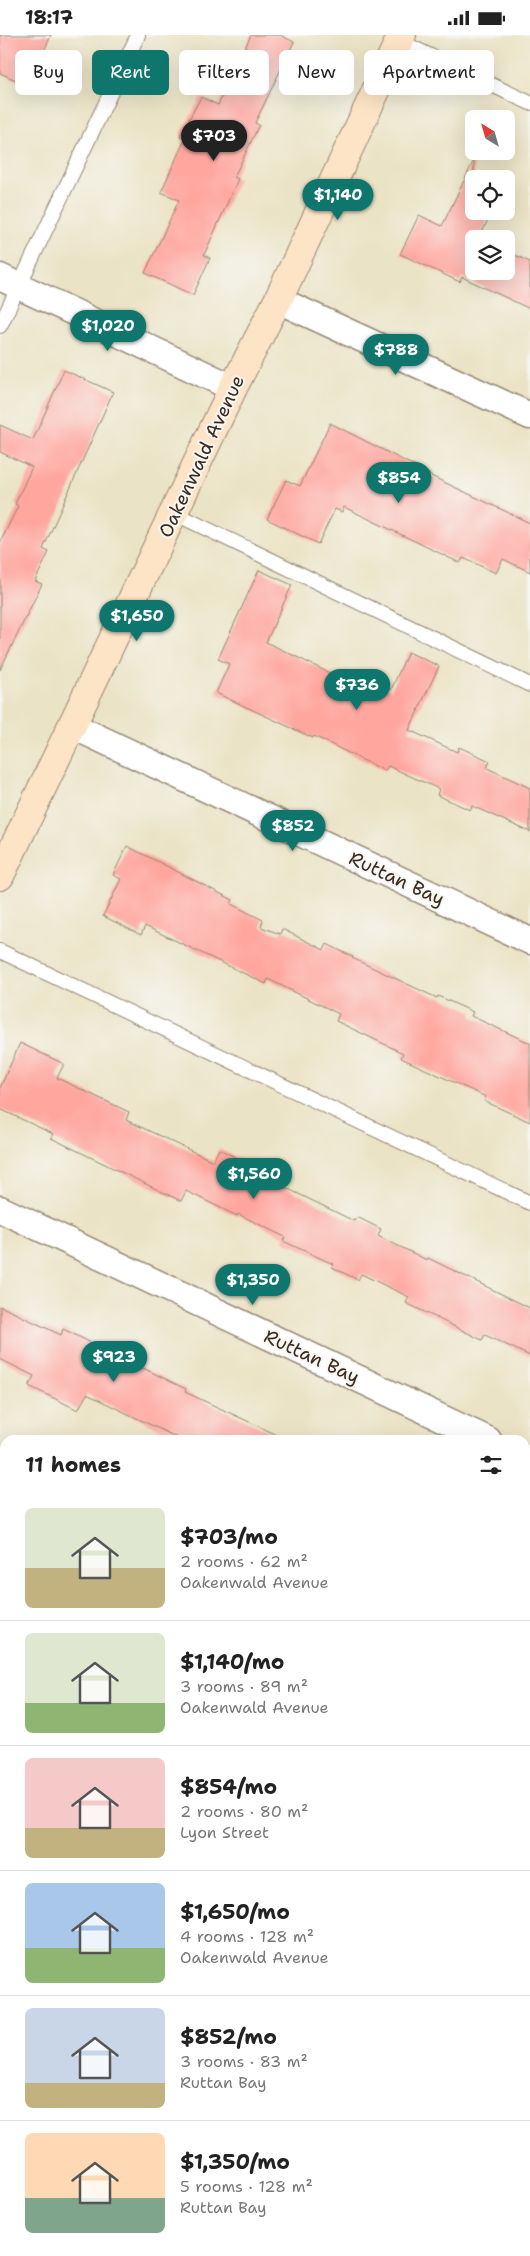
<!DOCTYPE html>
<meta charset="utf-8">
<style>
:root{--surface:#fff;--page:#f2f2f2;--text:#222;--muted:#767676;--line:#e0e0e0;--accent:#0f766e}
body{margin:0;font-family:"Shantell Sans",sans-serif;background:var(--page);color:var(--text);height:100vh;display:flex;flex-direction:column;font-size:19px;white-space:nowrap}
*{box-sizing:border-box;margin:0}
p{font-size:16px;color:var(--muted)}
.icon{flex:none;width:28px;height:28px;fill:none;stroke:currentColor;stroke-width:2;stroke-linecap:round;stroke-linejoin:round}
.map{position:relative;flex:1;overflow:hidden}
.drawer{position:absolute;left:0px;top:1400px;width:530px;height:821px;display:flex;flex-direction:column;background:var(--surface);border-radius:15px 15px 0 0;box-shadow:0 5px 20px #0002}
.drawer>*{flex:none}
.banner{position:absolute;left:15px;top:15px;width:500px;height:45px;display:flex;gap:10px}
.needle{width:32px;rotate:323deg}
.buttons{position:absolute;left:465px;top:75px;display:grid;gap:10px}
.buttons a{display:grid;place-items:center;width:50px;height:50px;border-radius:8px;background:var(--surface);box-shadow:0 5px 20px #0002;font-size:25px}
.price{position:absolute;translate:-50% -42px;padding:0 11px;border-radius:18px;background:var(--accent);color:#fff;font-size:16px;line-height:32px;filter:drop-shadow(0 1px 2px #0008)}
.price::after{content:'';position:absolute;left:50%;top:30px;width:15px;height:11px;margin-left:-8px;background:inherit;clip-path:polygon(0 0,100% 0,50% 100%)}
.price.on{background:#222;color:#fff}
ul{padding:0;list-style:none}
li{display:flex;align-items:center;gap:15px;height:125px;padding:0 25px}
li+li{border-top:1px solid var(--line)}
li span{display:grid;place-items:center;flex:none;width:140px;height:100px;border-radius:8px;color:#555}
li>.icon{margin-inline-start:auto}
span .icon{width:60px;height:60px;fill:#fffc;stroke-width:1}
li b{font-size:21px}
h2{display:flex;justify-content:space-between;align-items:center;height:60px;padding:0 25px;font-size:21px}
.pill{padding:0 18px;border-radius:8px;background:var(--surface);box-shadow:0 5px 20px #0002;font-size:18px;line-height:45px}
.pill.on{background:var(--accent);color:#fff}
.status{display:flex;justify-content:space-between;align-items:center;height:35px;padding:0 25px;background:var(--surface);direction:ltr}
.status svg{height:14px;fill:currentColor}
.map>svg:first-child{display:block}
.building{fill:#ffa69e}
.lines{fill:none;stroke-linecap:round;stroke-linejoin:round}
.lane-casing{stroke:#938672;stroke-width:16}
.street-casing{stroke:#938672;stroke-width:29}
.secondary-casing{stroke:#938672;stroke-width:30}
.lane{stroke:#fff;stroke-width:14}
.street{stroke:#fff;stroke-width:26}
.secondary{stroke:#fee4c6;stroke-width:28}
.labels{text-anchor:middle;stroke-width:4;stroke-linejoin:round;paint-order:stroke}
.street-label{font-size:19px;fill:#3b2a1e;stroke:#f6f6f2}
</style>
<div class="status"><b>18:17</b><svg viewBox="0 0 49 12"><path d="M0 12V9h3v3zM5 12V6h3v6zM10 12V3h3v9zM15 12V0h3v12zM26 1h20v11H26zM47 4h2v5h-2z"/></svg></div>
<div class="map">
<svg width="530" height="2221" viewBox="0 0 530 2221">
<rect width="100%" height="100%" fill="#f6f6f2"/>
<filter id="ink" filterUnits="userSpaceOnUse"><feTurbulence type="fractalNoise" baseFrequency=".02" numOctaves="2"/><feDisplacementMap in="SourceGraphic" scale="10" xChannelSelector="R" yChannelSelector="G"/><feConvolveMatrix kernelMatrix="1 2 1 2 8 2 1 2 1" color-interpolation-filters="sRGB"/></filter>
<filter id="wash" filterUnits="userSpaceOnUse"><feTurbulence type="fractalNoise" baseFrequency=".0096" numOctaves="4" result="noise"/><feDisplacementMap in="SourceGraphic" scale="20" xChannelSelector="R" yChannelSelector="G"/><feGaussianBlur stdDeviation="1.12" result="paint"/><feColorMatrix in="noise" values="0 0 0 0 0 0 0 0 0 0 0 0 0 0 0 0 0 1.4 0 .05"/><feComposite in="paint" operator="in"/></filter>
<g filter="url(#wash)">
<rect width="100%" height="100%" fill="#ebe3c5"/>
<g id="blocks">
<g class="building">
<path d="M0,0H51L29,51L0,38Z"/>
<path d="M251,0H280L294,7L255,88L259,90L234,142L238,144L204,220L210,223L193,260L145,238L179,165L161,157L185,104L180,101L201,62L218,70Z"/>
<path d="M474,125V176H492L479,204H474V236H506V216L530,227V274L462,242L460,247L400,219L419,180L442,191Z"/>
<path d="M64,335L113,357L43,514L49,517L35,546L42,549L0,635V508L18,471L15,469L32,432L0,417V390L33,405Z"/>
<path d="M330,388L430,439L429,440L530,488V537L503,524L496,538L463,523L460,528L344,472L342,477L335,474L318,509L267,484L286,445L300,451Z"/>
<path d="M259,535L292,550L266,607L362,654L367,643L391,655L408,617L439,631L409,695L457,717L459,712L490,726L487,733L530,753V797L472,771L470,775L437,760L439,754L388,731L385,736L314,701L313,703L216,658L229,629L218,624Z"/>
<path d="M127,811L233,865L231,869L263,885L261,892L280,899L282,894L324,915L327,909L353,922L352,923L437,963L438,961L473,977L471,981L530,1008V1087L484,1066L486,1062L401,1023L403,1018L336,986L339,979L268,944L266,949L145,891L141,900L103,881L121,844L113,840Z"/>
<path d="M20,1008L64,1029L57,1043L129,1077L126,1085L213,1126L219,1114L276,1142L274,1147L354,1186L357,1182L381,1194L378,1201L427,1225L428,1223L530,1273V1321L485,1300L482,1305L406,1268L409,1262L361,1239L358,1245L332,1232L333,1229L283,1206L285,1202L238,1179L237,1181L186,1156L181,1166L51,1103L53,1099L0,1074V1053Z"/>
<path d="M0,1271L61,1300L63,1294L186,1354L185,1357L288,1405H182L87,1359L78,1375L29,1351L34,1341L0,1324Z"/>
</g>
</g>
</g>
<g filter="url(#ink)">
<use href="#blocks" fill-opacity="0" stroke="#938672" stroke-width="1"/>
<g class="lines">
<g class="lane-casing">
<g id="lane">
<path d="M399,6L530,68"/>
<path d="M0,291L138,0"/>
<path d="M174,478L530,650"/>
<path d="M0,916L530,1168"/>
<path d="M0,1433L5,1435"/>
<path d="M525,1679L530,1681"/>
<path d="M0,1923L5,1925"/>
<path d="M525,2175L530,2178"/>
</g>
</g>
<g class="street-casing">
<g id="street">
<path d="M0,242L233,353"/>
<path d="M278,265L530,381"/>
<path d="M73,691L530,906"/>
<path d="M0,1174L488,1405"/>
<path d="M525,1422L530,1425"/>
<path d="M0,1699L5,1702"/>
<path d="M0,1878L5,1867"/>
<path d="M525,1946L530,1949"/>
<path d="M0,2160L5,2163"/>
<path d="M117,2216L126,2221"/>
</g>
</g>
<g class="secondary-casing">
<path id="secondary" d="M0,841L233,353L278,265L402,0"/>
</g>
<use href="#lane" class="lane"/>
<use href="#street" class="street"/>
<use href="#secondary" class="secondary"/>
</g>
</g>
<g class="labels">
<g class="street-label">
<text transform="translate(201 421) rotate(-65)" y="7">Oakenwald Avenue</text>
<text transform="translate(397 843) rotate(25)" y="7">Ruttan Bay</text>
<text transform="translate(312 1321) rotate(25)" y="7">Ruttan Bay</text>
</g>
</g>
</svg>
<div class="buttons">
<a><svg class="needle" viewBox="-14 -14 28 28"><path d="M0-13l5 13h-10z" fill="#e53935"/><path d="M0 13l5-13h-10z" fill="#767676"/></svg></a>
<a><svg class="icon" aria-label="locate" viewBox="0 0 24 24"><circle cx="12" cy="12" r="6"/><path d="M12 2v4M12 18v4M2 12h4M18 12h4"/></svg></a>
<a><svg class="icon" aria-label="layers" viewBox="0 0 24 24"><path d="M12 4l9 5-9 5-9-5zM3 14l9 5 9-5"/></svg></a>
</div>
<b class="price on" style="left:214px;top:127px">$703</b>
<b class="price" style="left:338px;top:186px">$1,140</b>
<b class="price" style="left:108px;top:317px">$1,020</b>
<b class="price" style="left:396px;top:341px">$788</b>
<b class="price" style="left:399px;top:469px">$854</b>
<b class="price" style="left:137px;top:607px">$1,650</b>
<b class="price" style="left:357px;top:676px">$736</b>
<b class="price" style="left:293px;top:817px">$852</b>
<b class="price" style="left:254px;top:1165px">$1,560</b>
<b class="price" style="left:253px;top:1271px">$1,350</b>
<b class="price" style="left:114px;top:1348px">$923</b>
<div class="banner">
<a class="pill">Buy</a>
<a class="pill on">Rent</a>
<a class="pill">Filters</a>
<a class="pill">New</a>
<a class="pill">Apartment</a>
</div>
<section class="drawer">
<h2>11 homes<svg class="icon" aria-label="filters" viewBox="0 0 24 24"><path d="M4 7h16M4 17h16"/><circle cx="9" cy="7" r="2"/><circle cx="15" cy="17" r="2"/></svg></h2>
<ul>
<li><span style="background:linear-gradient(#dfe7d0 60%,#c2b280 0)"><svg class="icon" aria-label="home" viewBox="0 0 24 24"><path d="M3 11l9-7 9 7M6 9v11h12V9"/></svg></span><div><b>$703/mo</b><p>2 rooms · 62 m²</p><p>Oakenwald Avenue</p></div></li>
<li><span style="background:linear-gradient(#dfe7d0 70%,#8fb573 0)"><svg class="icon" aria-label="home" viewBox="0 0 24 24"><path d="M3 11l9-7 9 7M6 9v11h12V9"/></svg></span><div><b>$1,140/mo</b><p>3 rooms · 89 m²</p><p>Oakenwald Avenue</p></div></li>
<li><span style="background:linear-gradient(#f6c9c9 70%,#c2b280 0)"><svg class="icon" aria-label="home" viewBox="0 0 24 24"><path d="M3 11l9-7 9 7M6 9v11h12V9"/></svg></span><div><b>$854/mo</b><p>2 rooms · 80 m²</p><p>Lyon Street</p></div></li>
<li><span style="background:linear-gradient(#a9c7e8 65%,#8fb573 0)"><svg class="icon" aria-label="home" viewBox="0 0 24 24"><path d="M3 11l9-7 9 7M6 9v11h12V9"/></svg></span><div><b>$1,650/mo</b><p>4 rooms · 128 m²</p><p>Oakenwald Avenue</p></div></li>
<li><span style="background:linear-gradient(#c9d6e8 75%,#c2b280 0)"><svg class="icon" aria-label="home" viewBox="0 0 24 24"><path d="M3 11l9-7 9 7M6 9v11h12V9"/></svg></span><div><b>$852/mo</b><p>3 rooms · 83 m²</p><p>Ruttan Bay</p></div></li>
<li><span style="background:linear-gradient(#ffd9b3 65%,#7fa58c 0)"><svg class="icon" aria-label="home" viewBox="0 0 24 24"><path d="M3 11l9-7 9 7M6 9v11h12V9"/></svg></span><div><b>$1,350/mo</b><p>5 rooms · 128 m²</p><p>Ruttan Bay</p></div></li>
</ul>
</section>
</div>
